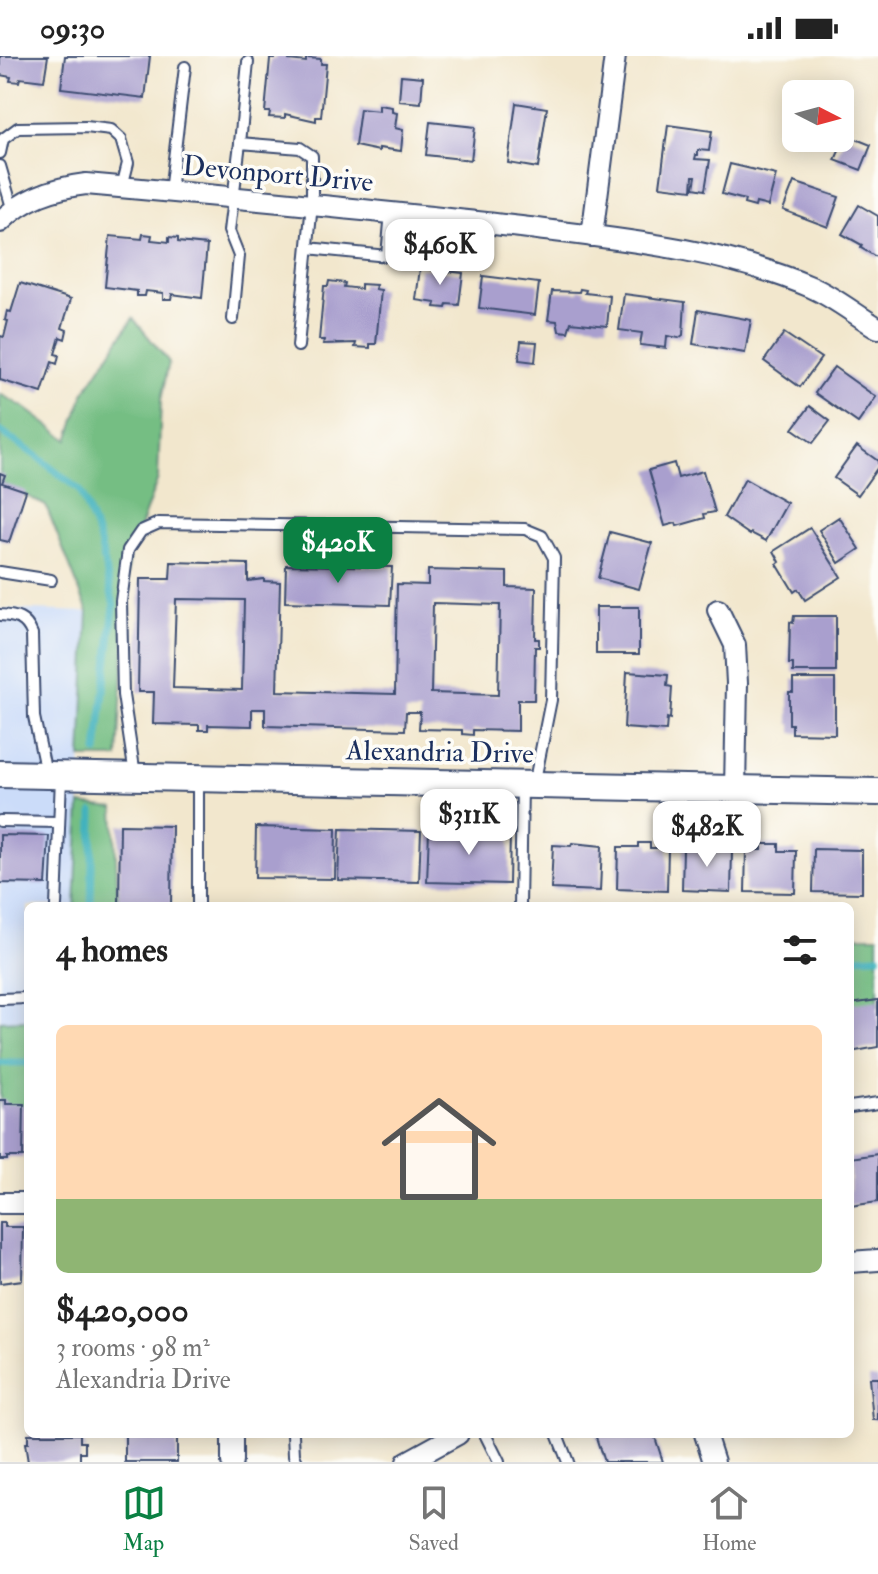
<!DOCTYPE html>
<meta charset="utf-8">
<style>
:root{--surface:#fff;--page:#f6f6f6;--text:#222;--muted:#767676;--line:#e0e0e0;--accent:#0b8043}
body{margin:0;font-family:"IM FELL Double Pica",serif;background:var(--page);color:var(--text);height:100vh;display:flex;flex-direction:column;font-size:30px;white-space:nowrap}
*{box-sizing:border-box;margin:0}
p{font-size:26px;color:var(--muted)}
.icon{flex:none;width:44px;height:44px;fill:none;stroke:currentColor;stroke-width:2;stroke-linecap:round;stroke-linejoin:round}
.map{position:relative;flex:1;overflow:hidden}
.details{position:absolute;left:24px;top:846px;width:830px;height:536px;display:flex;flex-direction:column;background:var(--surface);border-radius:12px;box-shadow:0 4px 20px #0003}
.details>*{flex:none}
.needle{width:52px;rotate:96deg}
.fabs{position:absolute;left:782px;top:24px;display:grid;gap:16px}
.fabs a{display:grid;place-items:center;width:72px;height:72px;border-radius:12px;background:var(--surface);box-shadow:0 4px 20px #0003;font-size:40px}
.price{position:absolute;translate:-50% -68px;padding:0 18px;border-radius:16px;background:#fff;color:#222;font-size:26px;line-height:52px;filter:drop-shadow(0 2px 4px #0008)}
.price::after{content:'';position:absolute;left:50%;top:48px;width:24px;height:18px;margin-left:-12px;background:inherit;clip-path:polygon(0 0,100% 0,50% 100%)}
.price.selected{background:var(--accent);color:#fff}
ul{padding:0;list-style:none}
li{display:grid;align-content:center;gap:16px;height:424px;padding:0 32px}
li span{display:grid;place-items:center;height:248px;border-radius:12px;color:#555}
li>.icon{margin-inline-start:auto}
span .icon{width:144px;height:144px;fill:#fffc;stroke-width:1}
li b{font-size:34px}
h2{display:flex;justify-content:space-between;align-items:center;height:96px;padding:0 32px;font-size:34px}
.status{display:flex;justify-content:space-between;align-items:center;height:56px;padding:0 40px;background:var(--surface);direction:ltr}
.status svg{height:22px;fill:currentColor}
.tabs{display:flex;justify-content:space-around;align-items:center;height:112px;border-top:2px solid var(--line);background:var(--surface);font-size:22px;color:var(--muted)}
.tabs a{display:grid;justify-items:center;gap:4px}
.tabs .selected{color:var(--accent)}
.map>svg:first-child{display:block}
.built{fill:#cbdcf9}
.forest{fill:#75be83;stroke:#487670;stroke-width:2}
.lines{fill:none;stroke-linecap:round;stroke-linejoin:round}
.stream{stroke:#43b2bd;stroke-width:7}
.building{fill:#a99fce;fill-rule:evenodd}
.service-casing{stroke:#3b4b6f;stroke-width:14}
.minor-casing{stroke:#3b4b6f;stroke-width:24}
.tertiary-casing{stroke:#3b4b6f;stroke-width:30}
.service{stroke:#fff;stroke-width:10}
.minor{stroke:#fff;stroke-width:20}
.tertiary{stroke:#fff;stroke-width:26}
.labels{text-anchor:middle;stroke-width:7;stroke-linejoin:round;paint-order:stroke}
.street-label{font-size:28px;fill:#1b2f5e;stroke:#fdfcf7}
</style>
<div class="status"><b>09:30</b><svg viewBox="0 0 49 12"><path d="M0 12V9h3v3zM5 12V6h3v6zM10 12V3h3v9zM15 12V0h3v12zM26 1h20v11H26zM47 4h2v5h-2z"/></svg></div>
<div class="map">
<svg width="878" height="1406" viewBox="0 0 878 1406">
<rect width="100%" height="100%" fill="#fdfcf7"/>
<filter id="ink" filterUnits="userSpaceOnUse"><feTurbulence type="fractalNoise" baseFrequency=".0125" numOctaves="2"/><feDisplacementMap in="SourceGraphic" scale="16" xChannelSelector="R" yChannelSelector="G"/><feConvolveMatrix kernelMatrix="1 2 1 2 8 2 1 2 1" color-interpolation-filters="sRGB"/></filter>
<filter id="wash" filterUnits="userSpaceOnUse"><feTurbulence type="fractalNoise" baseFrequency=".006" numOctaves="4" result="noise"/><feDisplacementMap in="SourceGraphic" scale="32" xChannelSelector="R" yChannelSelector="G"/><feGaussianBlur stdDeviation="1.8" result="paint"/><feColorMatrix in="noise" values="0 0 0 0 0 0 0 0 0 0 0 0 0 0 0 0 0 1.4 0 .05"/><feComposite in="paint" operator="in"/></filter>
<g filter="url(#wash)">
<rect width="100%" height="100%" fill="#f2e7cd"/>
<path class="built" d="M0,553L88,556L75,850H28V964L0,965Z"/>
<g class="forest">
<path d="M133,262L169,306L161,344L158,422L129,501L118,702H81L88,556L46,450L0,426V338L25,352L68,384L84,337Z"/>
<path d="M80,748L114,752L118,850H75Z"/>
<path d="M850,880H878V950L850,953Z"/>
<path d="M28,964V1052L0,1051V965Z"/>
</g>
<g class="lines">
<g class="stream">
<path d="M0,375L35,399L79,434L99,482L114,550L97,696"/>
<path d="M91,850L93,756"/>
<path d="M850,901L878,900"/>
<path d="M0,1007H28"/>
</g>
</g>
<g id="blocks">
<g class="building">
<path d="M0,0H48L44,25L20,22L19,26L10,25L11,21L0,19Z"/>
<path d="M65,0H150L145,42L61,32Z"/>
<path d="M275,0L289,1V4L306,6V2L321,3V8H326L321,61H316V65L285,58V62L269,61L270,56H265L270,3H275Z"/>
<path d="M401,19L423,21L421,47L399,45Z"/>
<path d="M516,47L547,52L538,112L508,107Z"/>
<path d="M379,49L392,51V56L397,57L395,72L403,74L401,95L379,92V95L355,90L360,53L379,55Z"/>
<path d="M430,66L475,71L471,104L426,99Z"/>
<path d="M668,69L712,75L709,95L698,94V99H696L695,103L710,104L705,134L694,132L696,120H693L692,134L660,130Z"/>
<path d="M846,79L871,89L861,114L835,104Z"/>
<path d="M730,108L776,119L768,150L756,147L755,151L744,148L745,144L722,138Z"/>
<path d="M794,126L839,141L828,171L783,154Z"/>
<path d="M859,149L878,160V202L861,192L862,189L842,178Z"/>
<path d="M143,178L152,179L151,184L169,186V181L178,182V186L207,189L202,242L172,238L171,243H163V237L146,235L145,240H137V235L105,231L110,180L142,183Z"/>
<path d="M420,212L463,217L459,249L447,248L446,252L435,251L436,247L416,244Z"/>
<path d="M483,220L539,227L535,259L479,252Z"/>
<path d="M329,225L345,227L344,231L361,233V228L376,229L375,233L381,234L376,288H370V292L355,291L356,287L323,288L324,284H319L324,230H328Z"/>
<path d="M20,227L71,243L62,272L67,274L65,283L60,281L55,298L59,299L57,308L52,306L42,337L0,324V280L4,281L8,265L5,264L7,255L11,256Z"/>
<path d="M580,233L586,234L585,237L610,240L607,270L571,266L568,276L559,275L557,265L548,264L552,235L579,236Z"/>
<path d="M624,238L685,246L683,279L679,282L667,280L666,292L640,289L642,277L619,274Z"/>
<path d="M698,254L751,264L745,297L693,288Z"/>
<path d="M784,277L821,302L800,331L764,305Z"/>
<path d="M521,285L537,286L535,306L519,304Z"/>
<path d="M834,311L876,341L858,367L815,337Z"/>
<path d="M810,350L830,365L813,387L793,373Z"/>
<path d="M857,390L878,405V411L858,439L834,422Z"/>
<path d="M674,407L678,422L703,415L715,456L704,458L705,462L677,470L676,467L665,470L649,414Z"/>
<path d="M0,417L5,419L2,427L26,435L9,486L0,484Z"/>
<path d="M745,423L787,447L766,485L751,477L750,479L724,461Z"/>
<path d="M839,461L860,493L839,507L819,474Z"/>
<path d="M810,472L841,521L805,544L798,533L794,536L777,508L780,506L774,495Z"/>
<path d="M610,476L652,487L639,533L598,522Z"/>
<path d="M171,506L248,508V525L264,523V525L280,526L277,635L395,638L397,528L428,529V514L507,516V531L536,532L535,583H539V591H535L534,644H518V675L473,674V679L462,678V674L419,673L420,656H406L405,674L265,670V653H252V670L208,669V674H199V669L153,668L154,636H138L140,523H170ZM176,543L244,544L242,634L173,632ZM433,547L500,549L498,639L431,637Z"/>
<path d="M286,509L392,511L390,549L285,546Z"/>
<rect x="596" y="551" width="43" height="47"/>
<path d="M794,560H836V616H793V608H789L790,566L793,567Z"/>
<path d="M627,616L668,619L667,630L672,631L670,663L667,662L666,675L624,672Z"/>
<path d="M793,623H835V678L792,677V668H789V636H793Z"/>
<path d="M120,769L172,770L171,850H119Z"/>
<path d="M256,771L336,773L335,823L255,822Z"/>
<path d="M340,773L421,775L419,826L338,824Z"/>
<path d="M429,774L510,776L509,828L427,826Z"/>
<path d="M0,779L49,780L46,828L0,827Z"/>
<path d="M699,786L715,787V794H732L731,836L682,834L683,792L699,793Z"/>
<path d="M572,787L602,790L600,835L551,833L553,789L571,790Z"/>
<path d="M638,787H650V792H668L667,835L617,833L618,791H638Z"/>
<path d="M762,788H779V795H796L795,837L745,836L746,794H762Z"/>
<path d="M814,793L862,794V837L813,836Z"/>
<path d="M878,944V991L850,996V948Z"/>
<path d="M0,1044H6V1048H24L23,1101H7V1104H0Z"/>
<path d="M878,1098V1146L850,1150V1102Z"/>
<path d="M0,1167H5V1171H23L22,1224L0,1227Z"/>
<path d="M869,1322H878V1364H873Z"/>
<path d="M28,1378H80V1386H85V1396H80V1406H28L25,1387H28Z"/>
<rect x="125" y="1378" width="52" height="28"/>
<path d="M595,1378H654L663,1406H604Z"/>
</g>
</g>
</g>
<g filter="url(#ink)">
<use href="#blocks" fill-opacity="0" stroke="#3b4b6f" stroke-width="2"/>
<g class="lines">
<g class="service-casing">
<g id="service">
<path d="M240,87L248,6"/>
<path d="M0,97L3,83L18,72L86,71L111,74L121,83L128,107L122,131"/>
<path d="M0,110L13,155"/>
<path d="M170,136L185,11"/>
<path d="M308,192L387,200L391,156"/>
<path d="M233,263L239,200L229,175L240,87L300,92L312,100V148L298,290"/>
<path d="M0,516L51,524"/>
<path d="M0,559C16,560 26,562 32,578L34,661L46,717"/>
<path d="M135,719L123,639L121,545L128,494L141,475L159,467L525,473L542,480L554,502L551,644L534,729"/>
<path d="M198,724V850"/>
<path d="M0,765L59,766"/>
<path d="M56,850L61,721"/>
<path d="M520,850L522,729"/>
<path d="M0,943L28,942"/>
<path d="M850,1051L878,1047"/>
<path d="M293,1378L294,1399L297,1406"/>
<path d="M485,1378L499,1406"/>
<path d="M557,1378L568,1406"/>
</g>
</g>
<g class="minor-casing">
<g id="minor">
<path d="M0,166C24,142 53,132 86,128C231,141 376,154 521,171C617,183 720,192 811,231C834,241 856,259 878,272"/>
<path d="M592,180L615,0"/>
<path d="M718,554L735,589L737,627L735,733"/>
<path d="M0,1147H28"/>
<path d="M850,1206L878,1204"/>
<path d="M705,1378L714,1406"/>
<path d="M232,1406V1378"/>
<path d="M407,1406L458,1378"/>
</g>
</g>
<g class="tertiary-casing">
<path id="tertiary" d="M0,718L878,736"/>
</g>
<use href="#service" class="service"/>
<use href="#minor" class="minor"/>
<use href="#tertiary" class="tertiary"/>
</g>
</g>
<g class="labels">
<g class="street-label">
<text transform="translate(278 117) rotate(5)" y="10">Devonport Drive</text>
<text transform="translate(440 695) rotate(1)" y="10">Alexandria Drive</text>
</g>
</g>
</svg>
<div class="fabs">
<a><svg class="needle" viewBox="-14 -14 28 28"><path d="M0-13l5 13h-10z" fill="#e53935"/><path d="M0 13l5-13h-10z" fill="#767676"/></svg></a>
</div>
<b class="price" style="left:440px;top:231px">$460K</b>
<b class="price selected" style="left:338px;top:529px">$420K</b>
<b class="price" style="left:469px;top:801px">$311K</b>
<b class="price" style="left:707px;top:813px">$482K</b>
<section class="details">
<h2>4 homes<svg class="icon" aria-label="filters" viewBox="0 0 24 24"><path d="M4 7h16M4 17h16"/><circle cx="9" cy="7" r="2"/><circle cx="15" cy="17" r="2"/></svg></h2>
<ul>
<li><span style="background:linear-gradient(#ffd9b3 70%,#8fb573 0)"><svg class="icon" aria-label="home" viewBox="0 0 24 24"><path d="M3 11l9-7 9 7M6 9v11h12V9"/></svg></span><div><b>$420,000</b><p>3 rooms · 98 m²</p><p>Alexandria Drive</p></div></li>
</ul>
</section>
</div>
<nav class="tabs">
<a class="selected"><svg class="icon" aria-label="map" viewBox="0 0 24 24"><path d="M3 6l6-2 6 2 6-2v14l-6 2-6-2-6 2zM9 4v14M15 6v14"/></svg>Map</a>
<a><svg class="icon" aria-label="saved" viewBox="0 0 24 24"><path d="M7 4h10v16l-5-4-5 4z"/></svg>Saved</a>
<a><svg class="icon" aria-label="home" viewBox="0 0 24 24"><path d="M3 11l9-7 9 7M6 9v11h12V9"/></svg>Home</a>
</nav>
